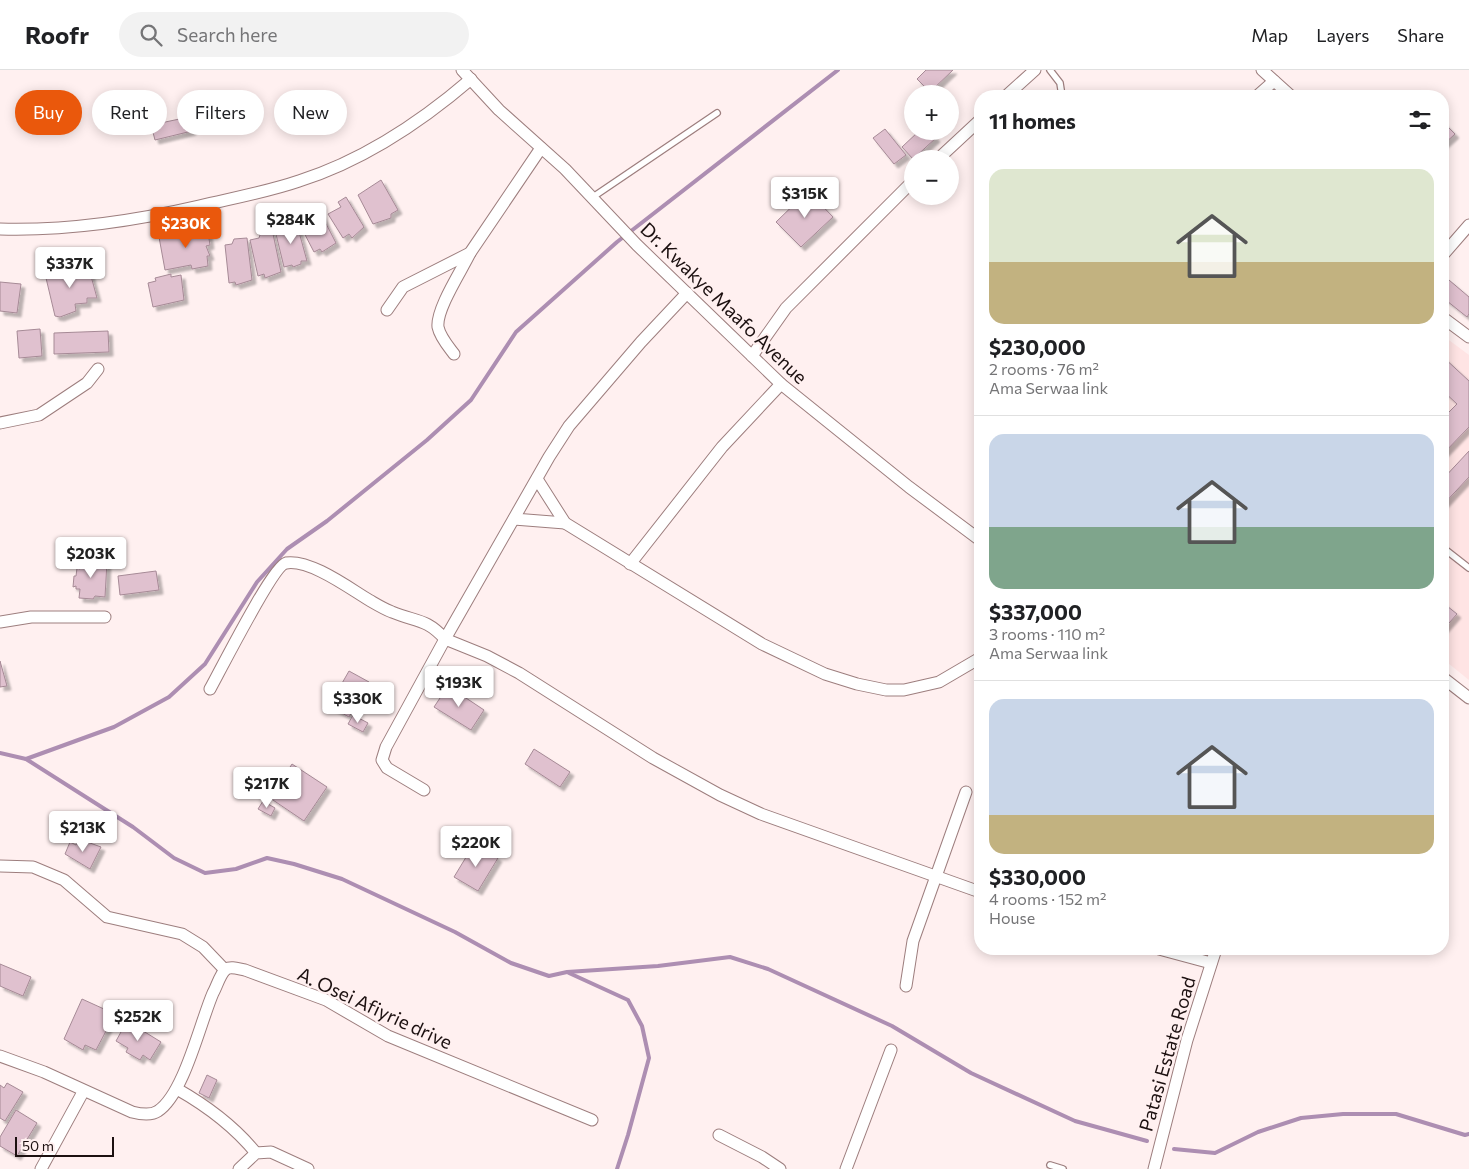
<!DOCTYPE html>
<meta charset="utf-8">
<style>
:root{--surface:#fff;--page:#f2f2f2;--text:#202124;--muted:#757577;--line:#e0e0e0;--accent:#ea580c}
body{margin:0;font-family:Commissioner,sans-serif;background:var(--page);color:var(--text);height:100vh;display:flex;flex-direction:column;font-size:19px;white-space:nowrap}
*{box-sizing:border-box;margin:0}
p{font-size:16px;color:var(--muted)}
.icon{flex:none;width:28px;height:28px;fill:none;stroke:currentColor;stroke-width:2;stroke-linecap:round;stroke-linejoin:round}
.map{position:relative;flex:1;overflow:hidden}
.details{position:absolute;left:974px;top:20px;width:475px;height:865px;display:flex;flex-direction:column;background:var(--surface);border-radius:20px;box-shadow:0 2px 12px #0003}
.details>*{flex:none}
.guide{position:absolute;left:15px;top:20px;width:475px;height:45px;display:flex;gap:10px}
.controls{position:absolute;left:904px;top:15px;display:grid;gap:10px}
.controls a{display:grid;place-items:center;width:55px;height:55px;border-radius:50%;background:var(--surface);box-shadow:0 2px 12px #0003;font-size:25px}
.scale{position:absolute;left:15px;bottom:12px;width:99px;box-sizing:border-box;padding-left:5px;border:2px solid #1c1010;border-top:0;font-size:14px;line-height:18px;white-space:nowrap;color:#1c1010;-webkit-text-stroke:4px #fff0f0;paint-order:stroke}
.price{position:absolute;translate:-50% -42px;padding:0 11px;border-radius:5px;background:#fff;color:#222;font-size:16px;line-height:32px;filter:drop-shadow(0 1px 2px #0008)}
.price::after{content:'';position:absolute;left:50%;top:30px;width:15px;height:11px;margin-left:-8px;background:inherit;clip-path:polygon(0 0,100% 0,50% 100%)}
.price.current{background:var(--accent);color:#fff}
ul{padding:0;list-style:none}
li{display:grid;align-content:center;gap:10px;height:265px;padding:0 15px}
li+li{border-top:1px solid var(--line)}
li span{display:grid;place-items:center;height:155px;border-radius:15px;color:#555}
li>.icon{margin-inline-start:auto}
span .icon{width:90px;height:90px;fill:#fffc;stroke-width:1}
li b{font-size:21px}
h2{display:flex;justify-content:space-between;align-items:center;height:60px;padding:0 15px;font-size:21px}
.tag{padding:0 18px;border-radius:22px;background:var(--surface);box-shadow:0 2px 12px #0003;font-size:18px;line-height:45px}
.tag.current{background:var(--accent);color:#fff}
header{display:flex;align-items:center;gap:30px;box-sizing:border-box;height:70px;padding:0 25px;background:var(--surface);border-bottom:1px solid var(--line)}
header strong{font-size:24px}
nav{display:flex;gap:28px;margin-inline-start:auto;font-size:18px}
.search{width:350px;height:45px;background:var(--page);display:flex;align-items:center;gap:12px;box-sizing:border-box;padding:0 18px;border-radius:28px;color:var(--muted);font-size:19px}
.map>svg:first-child{display:block}
.built{fill:#ffe4e4}
.lines{fill:none;stroke-linecap:round;stroke-linejoin:round}
.stream{stroke:#ad8eb2;stroke-width:4}
.building{fill:#e0c1cf;stroke:#a68a96;filter:url(#shadow)}
.service-casing{stroke:#9d7e7e;stroke-width:8}
.minor-casing{stroke:#9d7e7e;stroke-width:13}
.service{stroke:#fff;stroke-width:5.5}
.minor{stroke:#fff;stroke-width:11}
.labels{text-anchor:middle;stroke-width:4.5;stroke-linejoin:round;paint-order:stroke}
.street-label{font-size:19px;fill:#1c1010;stroke:#fff0f0}
</style>
<header>
<strong>Roofr</strong>
<div class="search"><svg class="icon" aria-label="search" viewBox="0 0 24 24"><circle cx="10" cy="10" r="6"/><path d="M15 15l6 6"/></svg>Search here</div>
<nav><a>Map</a><a>Layers</a><a>Share</a></nav>
</header>
<div class="map">
<svg width="1469" height="1099" viewBox="0 0 1469 1099">
<defs>
<filter id="shadow"><feDropShadow dx="4" dy="4" stdDeviation="1" flood-color="#0004"/></filter>
</defs>
<rect width="100%" height="100%" fill="#fff0f0"/>
<path class="built" d="M1442,265L1469,285V610L1443,589Z"/>
<g class="lines">
<g class="stream">
<path d="M0,683L26,689L133,757L174,788L205,803L236,799L267,788L294,794L342,809L455,862L511,893L549,906L567,902L658,896L730,887L768,899L892,956L971,1003L1075,1051L1147,1071"/>
<path d="M26,689L114,657L169,627L205,594L257,512L287,479L327,451L427,370L471,330L516,262L617,172L838,0"/>
<path d="M569,903L628,930L642,956L649,988L628,1065L617,1099"/>
<path d="M1174,1079L1215,1083L1258,1062L1301,1048L1343,1044H1396L1465,1065L1469,1064"/>
</g>
</g>
<g class="building">
<path d="M926,0H953L930,22L917,9Z"/>
<path d="M189,47L192,61L155,70L151,55Z"/>
<path d="M1442,51L1455,64L1442,76Z"/>
<path d="M885,59L906,85L894,94L873,68Z"/>
<path d="M919,61H929L936,68L913,89L902,77Z"/>
<path d="M381,110L398,140L391,144V148L373,154L358,125Z"/>
<path d="M808,121L833,147L801,177L776,152Z"/>
<path d="M346,127L364,157L352,168L349,164L343,168L328,144L341,137L338,132Z"/>
<path d="M319,140L336,173L322,182L320,179L314,182L301,157L311,151L308,146Z"/>
<path d="M296,151L307,191H301V194L293,197L292,195L284,197L274,156L283,159L288,153Z"/>
<path d="M207,156L210,175L206,176L210,186H207L208,196L192,199L191,195L165,200L159,167L178,164L187,165L186,159Z"/>
<path d="M272,159L281,202L265,208L264,204L258,206L250,170L259,168L261,162Z"/>
<path d="M247,168L252,210L236,215L235,212L229,213L225,175L232,174L234,169Z"/>
<path d="M88,195L97,228H87V233L75,234L76,241L60,247L55,246L46,208L57,203L56,199L68,196L70,200Z"/>
<path d="M171,204V207L181,205L184,230L153,237L148,213L156,211L155,208Z"/>
<path d="M1449,210L1469,227V244L1467,247L1442,227V218Z"/>
<path d="M0,212L21,214L17,243L0,241Z"/>
<path d="M40,259L42,286L19,288L17,261Z"/>
<path d="M108,261L109,282L54,284V263Z"/>
<path d="M1442,286L1469,311V357L1442,385V349L1457,334L1442,320Z"/>
<path d="M1469,381V407L1442,436V410Z"/>
<path d="M80,491L107,492L105,527L95,526L93,529L79,528L80,519H76V516L73,517L74,506H76L77,498L80,499Z"/>
<path d="M156,501L159,520L120,525L118,506Z"/>
<path d="M1442,532L1457,544L1442,561Z"/>
<path d="M0,591L7,616L0,617Z"/>
<path d="M349,601L369,612L349,647L329,636Z"/>
<path d="M448,616L484,640L471,660L434,637Z"/>
<path d="M353,645L368,653L363,662L348,654Z"/>
<path d="M534,679L570,702L560,717L525,694Z"/>
<path d="M292,694L327,717L304,751L270,728Z"/>
<path d="M263,731L275,738L271,746L258,739Z"/>
<path d="M79,769L101,777L90,799L65,784L70,772L76,775Z"/>
<path d="M474,774L498,788L478,821L454,807Z"/>
<path d="M0,894L31,907L23,926L0,916Z"/>
<path d="M82,929L115,944L96,980L85,975L83,980L64,969Z"/>
<path d="M127,951L161,972L150,990L143,985L140,990L126,982L128,978L116,971Z"/>
<path d="M207,1005L217,1010L209,1028L199,1023Z"/>
<path d="M7,1013L23,1022L5,1051L0,1048V1015L4,1018Z"/>
<path d="M16,1040L37,1053L17,1086L0,1076V1067Z"/>
</g>
<g class="lines">
<g class="service-casing">
<g id="service">
<path d="M1050,0L1060,13L1062,26"/>
<path d="M593,127L717,43"/>
<path d="M1442,477L1469,498"/>
<path d="M1050,1095L1063,1099"/>
</g>
</g>
<g class="minor-casing">
<g id="minor">
<path d="M462,0L499,40L565,99L637,175L781,314L909,417L980,470"/>
<path d="M1262,0L1291,26"/>
<path d="M1006,26L1035,0"/>
<path d="M1257,26L1274,11"/>
<path d="M938,89L980,50"/>
<path d="M0,159C68,161 134,151 199,136C233,128 267,122 299,111C362,91 421,52 471,9"/>
<path d="M1442,186L1469,155"/>
<path d="M387,240L403,217L470,183L541,78"/>
<path d="M1442,247L1469,267"/>
<path d="M454,284C448,276 440,267 438,257C436,239 462,200 470,183"/>
<path d="M752,286L786,238L912,112"/>
<path d="M0,353L39,345L87,313L98,299"/>
<path d="M537,409L565,453L762,574L825,604L857,614L886,620H904L939,612L980,588"/>
<path d="M514,449L565,453"/>
<path d="M630,494L722,377L781,314"/>
<path d="M0,552L31,547H105"/>
<path d="M1442,607L1469,628"/>
<path d="M210,619C220,601 273,496 286,493C310,489 349,518 369,530C376,534 384,539 392,542C416,552 426,548 445,569L549,387L569,356L641,272L687,223"/>
<path d="M424,720L387,698L382,690L386,677L445,569L487,586L519,603L653,688L720,725L761,744L980,822"/>
<path d="M0,796L33,797L64,810L107,847L182,864L203,877L225,900"/>
<path d="M1159,879L1211,893"/>
<path d="M906,916L913,871L966,722"/>
<path d="M0,986L44,1002L132,1042C140,1044 151,1046 158,1041C184,1024 200,953 213,923C217,916 220,904 226,899C231,896 239,899 245,900L326,930L388,966L592,1050"/>
<path d="M177,1019C207,1036 234,1056 256,1083"/>
<path d="M719,1065L762,1087L780,1099"/>
<path d="M41,1099L83,1022"/>
<path d="M239,1099L256,1083L271,1082L308,1099"/>
<path d="M846,1099L891,980"/>
<path d="M1154,1099L1187,970L1216,879"/>
</g>
</g>
<use href="#service" class="service"/>
<use href="#minor" class="minor"/>
</g>
<g class="labels">
<g class="street-label">
<text transform="translate(724 233) rotate(44)" y="7">Dr. Kwakye Maafo Avenue</text>
<text transform="translate(375 938) rotate(25)" y="7">A. Osei Afiyrie drive</text>
<text transform="translate(1167 984) rotate(-74)" y="7">Patasi Estate Road</text>
</g>
</g>
</svg>
<div class="controls">
<a>+</a>
<a>−</a>
</div>
<div class="scale">50 m</div>
<b class="price" style="left:805px;top:149px">$315K</b>
<b class="price" style="left:291px;top:175px">$284K</b>
<b class="price current" style="left:186px;top:179px">$230K</b>
<b class="price" style="left:70px;top:219px">$337K</b>
<b class="price" style="left:91px;top:509px">$203K</b>
<b class="price" style="left:459px;top:638px">$193K</b>
<b class="price" style="left:358px;top:654px">$330K</b>
<b class="price" style="left:267px;top:739px">$217K</b>
<b class="price" style="left:83px;top:783px">$213K</b>
<b class="price" style="left:476px;top:798px">$220K</b>
<b class="price" style="left:138px;top:972px">$252K</b>
<div class="guide">
<a class="tag current">Buy</a>
<a class="tag">Rent</a>
<a class="tag">Filters</a>
<a class="tag">New</a>
</div>
<section class="details">
<h2>11 homes<svg class="icon" aria-label="filters" viewBox="0 0 24 24"><path d="M4 7h16M4 17h16"/><circle cx="9" cy="7" r="2"/><circle cx="15" cy="17" r="2"/></svg></h2>
<ul>
<li><span style="background:linear-gradient(#dfe7d0 60%,#c2b280 0)"><svg class="icon" aria-label="home" viewBox="0 0 24 24"><path d="M3 11l9-7 9 7M6 9v11h12V9"/></svg></span><div><b>$230,000</b><p>2 rooms · 76 m²</p><p>Ama Serwaa link</p></div></li>
<li><span style="background:linear-gradient(#c9d6e8 60%,#7fa58c 0)"><svg class="icon" aria-label="home" viewBox="0 0 24 24"><path d="M3 11l9-7 9 7M6 9v11h12V9"/></svg></span><div><b>$337,000</b><p>3 rooms · 110 m²</p><p>Ama Serwaa link</p></div></li>
<li><span style="background:linear-gradient(#c9d6e8 75%,#c2b280 0)"><svg class="icon" aria-label="home" viewBox="0 0 24 24"><path d="M3 11l9-7 9 7M6 9v11h12V9"/></svg></span><div><b>$330,000</b><p>4 rooms · 152 m²</p><p>House</p></div></li>
</ul>
</section>
</div>
